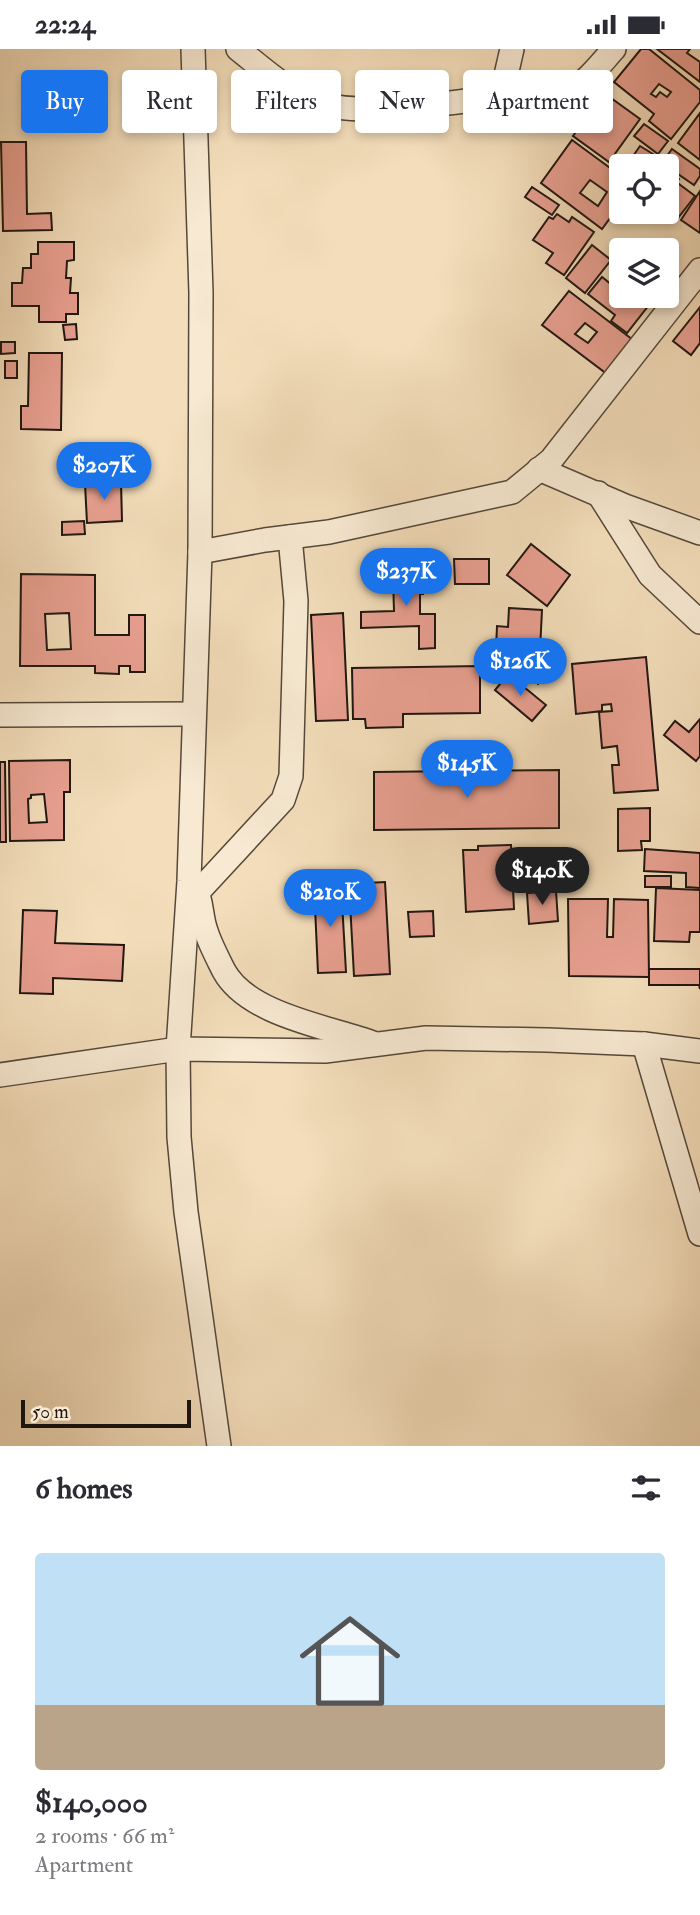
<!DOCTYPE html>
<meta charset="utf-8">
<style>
:root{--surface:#fff;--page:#f2f2f3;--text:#2b2b33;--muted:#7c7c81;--accent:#1a73e8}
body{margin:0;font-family:"IM FELL Double Pica",serif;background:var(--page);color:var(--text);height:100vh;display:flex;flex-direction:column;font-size:26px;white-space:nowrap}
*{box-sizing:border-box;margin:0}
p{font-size:23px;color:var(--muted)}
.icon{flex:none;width:38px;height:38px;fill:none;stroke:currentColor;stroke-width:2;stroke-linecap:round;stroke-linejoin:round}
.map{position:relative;height:1397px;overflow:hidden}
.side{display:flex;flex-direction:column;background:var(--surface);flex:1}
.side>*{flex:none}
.hud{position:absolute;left:21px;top:21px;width:658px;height:63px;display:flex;gap:14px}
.controls{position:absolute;left:609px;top:105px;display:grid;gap:14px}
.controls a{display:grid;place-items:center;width:70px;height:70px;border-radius:7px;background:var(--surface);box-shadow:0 4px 10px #0003;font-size:35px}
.scale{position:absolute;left:21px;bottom:18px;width:170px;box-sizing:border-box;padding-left:7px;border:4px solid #201610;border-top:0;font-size:19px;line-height:24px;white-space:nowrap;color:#201610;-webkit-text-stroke:5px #f7e9d2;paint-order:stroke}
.price{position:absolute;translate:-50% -60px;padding:0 16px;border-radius:24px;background:var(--accent);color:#fff;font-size:23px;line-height:46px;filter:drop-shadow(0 2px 4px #0008)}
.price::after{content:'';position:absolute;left:50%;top:42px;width:21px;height:16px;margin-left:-10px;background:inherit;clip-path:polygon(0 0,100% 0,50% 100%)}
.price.active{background:#222;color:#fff}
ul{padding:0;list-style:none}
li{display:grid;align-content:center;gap:14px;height:371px;padding:0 35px}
li span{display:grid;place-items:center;height:217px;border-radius:7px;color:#555}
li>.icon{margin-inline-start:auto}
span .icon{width:126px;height:126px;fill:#fffc;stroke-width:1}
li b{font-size:30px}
h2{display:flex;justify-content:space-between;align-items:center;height:84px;padding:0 35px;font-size:30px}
.chip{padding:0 24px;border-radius:7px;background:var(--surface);box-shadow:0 4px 10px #0003;font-size:24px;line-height:63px}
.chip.active{background:var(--accent);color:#fff}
.status{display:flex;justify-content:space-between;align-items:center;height:49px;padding:0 35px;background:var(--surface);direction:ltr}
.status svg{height:19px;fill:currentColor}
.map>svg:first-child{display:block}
.building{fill:#e9a091;stroke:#201610;stroke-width:2;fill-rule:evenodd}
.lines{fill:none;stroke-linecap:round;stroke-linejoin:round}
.minor-casing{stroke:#55483a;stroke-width:26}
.minor{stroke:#f7e9d2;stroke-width:23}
</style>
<div class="status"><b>22:24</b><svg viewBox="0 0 49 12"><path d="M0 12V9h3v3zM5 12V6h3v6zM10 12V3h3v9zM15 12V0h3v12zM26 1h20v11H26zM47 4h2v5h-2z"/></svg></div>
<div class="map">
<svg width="700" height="1397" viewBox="0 0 700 1397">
<rect width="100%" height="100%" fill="#f3ddba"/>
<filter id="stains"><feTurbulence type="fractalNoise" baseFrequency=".00286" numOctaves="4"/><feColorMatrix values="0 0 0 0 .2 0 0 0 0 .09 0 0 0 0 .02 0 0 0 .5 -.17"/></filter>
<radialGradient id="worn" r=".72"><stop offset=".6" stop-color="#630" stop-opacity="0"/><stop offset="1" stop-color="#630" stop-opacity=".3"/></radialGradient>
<g class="building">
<path d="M641,0H649L700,41V53L671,90L649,72L654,65L614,33ZM659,35L671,43L667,48L660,43L656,48L651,45Z"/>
<path d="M657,0H690L687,4L700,13V33Z"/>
<path d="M604,44L640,70L609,113L573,87Z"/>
<path d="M700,64V111L678,94Z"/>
<path d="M644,75L668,92L658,105L634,87Z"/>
<path d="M572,91L621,127V154L602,180L541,134ZM590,131L607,143L598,157L580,144Z"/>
<path d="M1,93H26L27,165L51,164L52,181L3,182Z"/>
<path d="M640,97L653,105L646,117H636L629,113Z"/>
<path d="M672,100L700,120V127L694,136L662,114Z"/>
<path d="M618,107L631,117H621V123L611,116Z"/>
<path d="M667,119L679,130L667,145Z"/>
<path d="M679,135L695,147L678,169L667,160V150Z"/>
<path d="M532,138L559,156L552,166L525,148Z"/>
<path d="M700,142V184L681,171Z"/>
<path d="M557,165L569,173L572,168L594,183L564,226L546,214L553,204L533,191L549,168L553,170Z"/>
<path d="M38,193H74V211L67,212L66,229H71L70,244H78V265H66V273H39V257H12V234H22L23,219H31V205H38Z"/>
<path d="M592,196L611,211L585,244L566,229Z"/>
<path d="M621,224V247H656L627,284L611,272L615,266L588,245L602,228L612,236Z"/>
<path d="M569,242L633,291L607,325L542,276ZM585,274L597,283L588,294L575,285Z"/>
<path d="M700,258V294L691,306L673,292Z"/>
<path d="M76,275L77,290L65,291L63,276Z"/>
<path d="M1,293H15V304L1,305Z"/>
<path d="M29,304H62L61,381L21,380V357H28Z"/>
<rect x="5" y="312" width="12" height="17"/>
<path d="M121,433L122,472L87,474L85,435Z"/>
<path d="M84,472L85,485L62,486V473Z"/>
<path d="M531,495L570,526L547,557L507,526Z"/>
<path d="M412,507H422L423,545H420V565H435V599L419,600V577L361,579V563L394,562L393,528L412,527Z"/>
<path d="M454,510H489V535H455Z"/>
<path d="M21,525L95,526V586H129V566H145V623H130V617H119V625L95,624V617H20ZM69,564L71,600L47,601L45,565Z"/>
<path d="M509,559L542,561L540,601L496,599L497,577L508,578Z"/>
<path d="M343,564L348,671L316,672L311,566Z"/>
<path d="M646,608L658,741L614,744L612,716H619L617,697L602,699L599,663L612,662L611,655L602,656V662L576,665L572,615Z"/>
<path d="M539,609L551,625L538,635L525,620Z"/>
<path d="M480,617V664L403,665V678L366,679L365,670H353L352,619Z"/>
<path d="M508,625L546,656L532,672L495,641Z"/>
<path d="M700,670V707L696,712L664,686L675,672L689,683Z"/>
<path d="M70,711V743H64V791L10,792L9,712ZM44,745L47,773L29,774L28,750L31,749V746Z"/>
<path d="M0,713H5L6,793H0Z"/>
<path d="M559,721V779L374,781V723Z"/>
<path d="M650,759V792H641L642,801L618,802V760Z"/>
<path d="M511,796L514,860L466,863L463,801H478V797Z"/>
<path d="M645,800L700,804V839L686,838V824L644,822Z"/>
<rect x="645" y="827" width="26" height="11"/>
<path d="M385,833L390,925L354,927L349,835Z"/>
<path d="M341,835L346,923L318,924L314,836Z"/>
<path d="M656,839L700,841V883H690L689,893L654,892Z"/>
<path d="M556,842L558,872L529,875L527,844Z"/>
<path d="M568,850H608L607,888H613L614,850L648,851L649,928L569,927Z"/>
<path d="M23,861L57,862L55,894L124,896L122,932L53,929V945L20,944Z"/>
<path d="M433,862L434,887L410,888L408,863Z"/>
<path d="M649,920H700V940L699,936H649Z"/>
</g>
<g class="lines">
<g class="minor-casing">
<g id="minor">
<path d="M193,0L201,244L200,503L189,832L178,1000L179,1088L186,1163L219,1397"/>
<path d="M238,0C262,19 285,40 313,52C356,70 451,53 498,48C521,46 544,51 567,43C585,36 601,14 614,0"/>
<path d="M501,48L512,0"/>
<path d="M539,420L625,457L700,484"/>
<path d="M598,444L650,526L700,573"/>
<path d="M200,503L265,491L329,483L512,443L551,411L700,221"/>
<path d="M0,666L193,665"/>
<path d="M196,840C202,853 201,869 206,882C210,895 218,910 224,922C248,966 329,978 373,994"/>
<path d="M198,843L283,751L291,727L296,552L290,488"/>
<path d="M644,995L700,1185"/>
<path d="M0,1026L178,1000L325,1002L426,989L547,991L644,995L700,1002"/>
</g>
</g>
<use href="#minor" class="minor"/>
</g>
<rect width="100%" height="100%" filter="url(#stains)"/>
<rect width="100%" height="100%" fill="url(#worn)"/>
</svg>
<div class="controls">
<a><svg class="icon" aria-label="locate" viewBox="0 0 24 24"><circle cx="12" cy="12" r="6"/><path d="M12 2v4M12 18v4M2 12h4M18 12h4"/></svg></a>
<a><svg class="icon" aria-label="layers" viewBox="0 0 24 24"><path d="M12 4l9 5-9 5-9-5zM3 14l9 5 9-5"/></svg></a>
</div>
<div class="scale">50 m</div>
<b class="price" style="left:104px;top:453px">$207K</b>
<b class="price" style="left:406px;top:559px">$237K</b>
<b class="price" style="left:520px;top:649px">$126K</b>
<b class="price" style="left:467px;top:751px">$145K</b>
<b class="price active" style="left:542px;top:858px">$140K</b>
<b class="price" style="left:330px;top:880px">$210K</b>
<div class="hud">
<a class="chip active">Buy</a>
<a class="chip">Rent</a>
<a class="chip">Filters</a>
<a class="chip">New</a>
<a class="chip">Apartment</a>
</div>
</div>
<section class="side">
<h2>6 homes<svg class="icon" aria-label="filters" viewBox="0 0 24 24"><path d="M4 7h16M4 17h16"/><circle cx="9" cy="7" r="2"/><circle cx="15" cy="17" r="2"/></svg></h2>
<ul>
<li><span style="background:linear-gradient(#bfe0f5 70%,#b9a48a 0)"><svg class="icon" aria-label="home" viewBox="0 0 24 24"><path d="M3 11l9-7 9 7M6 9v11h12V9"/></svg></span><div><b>$140,000</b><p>2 rooms · 66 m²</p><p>Apartment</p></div></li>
</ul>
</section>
